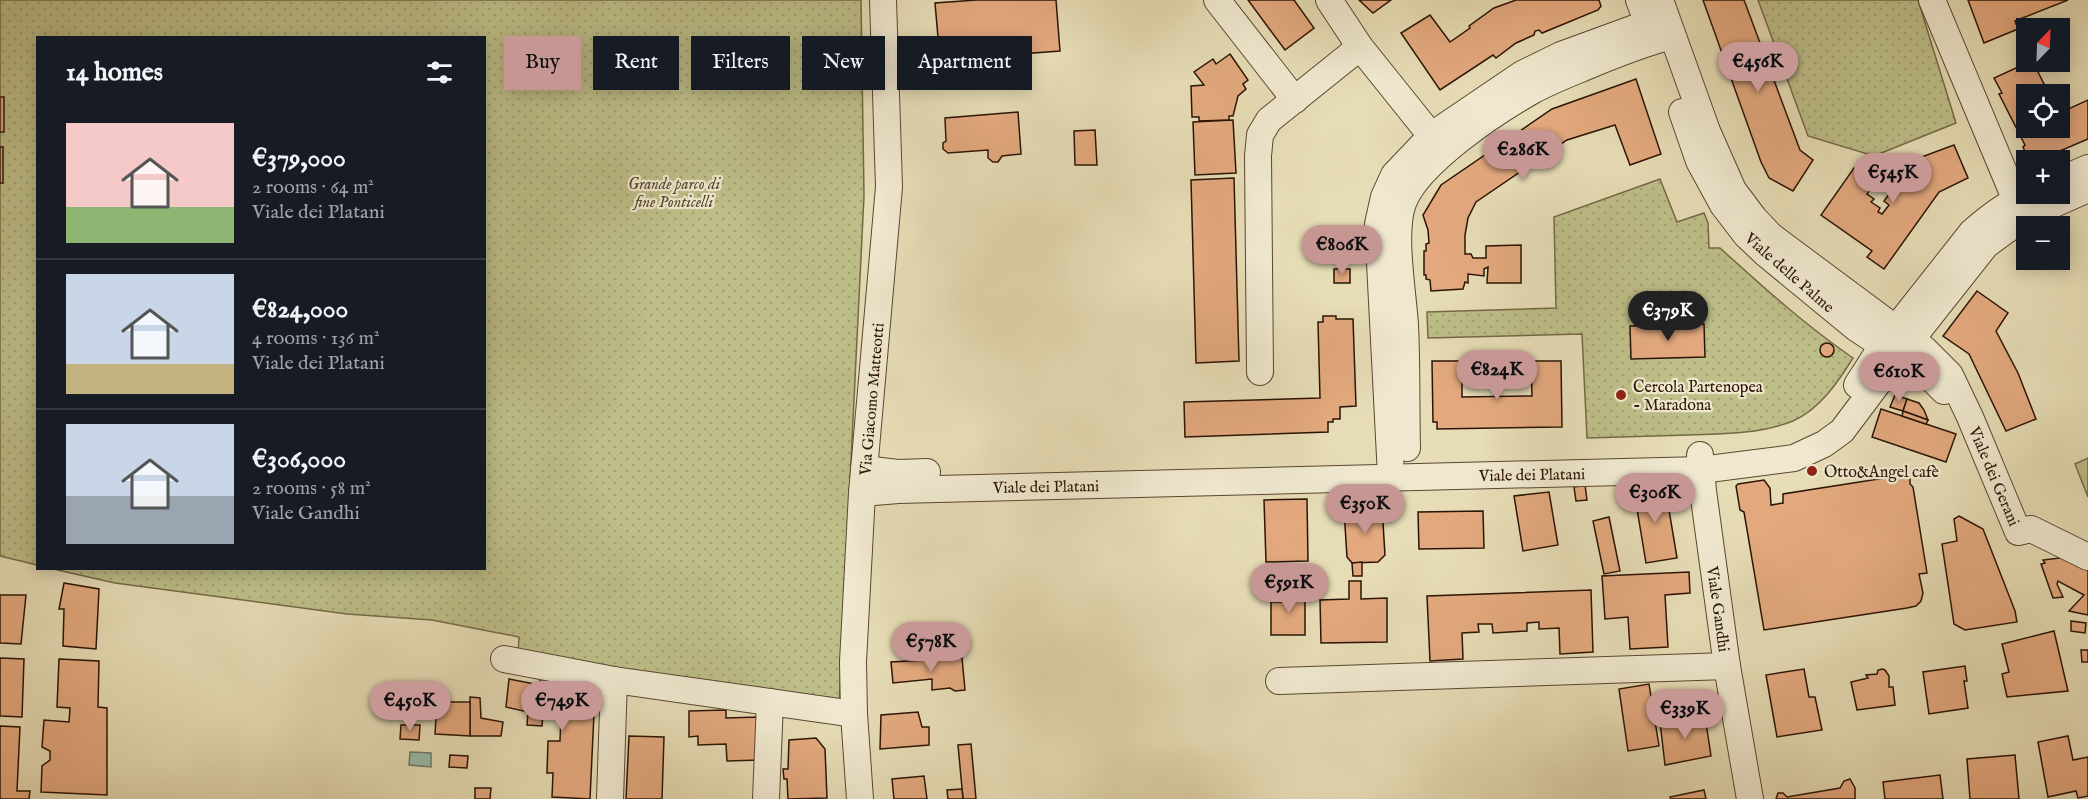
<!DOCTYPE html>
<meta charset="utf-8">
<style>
:root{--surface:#171b24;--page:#242831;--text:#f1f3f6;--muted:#9ea1a6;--line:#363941;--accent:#c59692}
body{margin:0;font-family:"IM FELL English",serif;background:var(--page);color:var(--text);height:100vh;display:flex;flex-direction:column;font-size:22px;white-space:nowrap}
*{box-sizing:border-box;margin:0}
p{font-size:20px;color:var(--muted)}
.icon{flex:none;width:33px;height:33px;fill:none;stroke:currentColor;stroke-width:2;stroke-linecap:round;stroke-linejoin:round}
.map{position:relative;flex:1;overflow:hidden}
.drawer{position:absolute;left:36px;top:36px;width:450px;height:534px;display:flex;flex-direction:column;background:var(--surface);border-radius:0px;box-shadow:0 3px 15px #0003}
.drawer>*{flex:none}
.top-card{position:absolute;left:504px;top:36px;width:570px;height:54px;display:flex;gap:12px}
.needle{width:39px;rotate:23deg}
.fabs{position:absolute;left:2016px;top:18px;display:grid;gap:12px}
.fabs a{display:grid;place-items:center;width:54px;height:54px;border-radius:0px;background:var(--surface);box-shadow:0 3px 15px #0003;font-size:30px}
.price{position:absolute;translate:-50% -51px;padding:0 14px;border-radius:21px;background:var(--accent);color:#111;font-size:20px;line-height:39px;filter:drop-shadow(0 2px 3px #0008)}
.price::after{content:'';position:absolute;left:50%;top:36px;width:18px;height:14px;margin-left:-9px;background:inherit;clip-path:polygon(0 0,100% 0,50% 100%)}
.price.current{background:#222;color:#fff}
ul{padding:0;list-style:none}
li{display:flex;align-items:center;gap:18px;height:150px;padding:0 30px}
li+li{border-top:2px solid var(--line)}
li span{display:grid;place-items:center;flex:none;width:168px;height:120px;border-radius:0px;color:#555}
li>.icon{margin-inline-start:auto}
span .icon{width:72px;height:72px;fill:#fffc;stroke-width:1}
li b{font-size:26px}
h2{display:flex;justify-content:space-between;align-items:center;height:72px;padding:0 30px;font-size:26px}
.tag{padding:0 21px;border-radius:0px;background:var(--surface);box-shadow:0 3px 15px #0003;font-size:21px;line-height:54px}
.tag.current{background:var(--accent);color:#111}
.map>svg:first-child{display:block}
.grass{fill:url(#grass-dots);stroke:#746946;stroke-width:1.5}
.garden{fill:#bdbe88;stroke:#746946;stroke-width:1.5}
.water{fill:#97bcaa;stroke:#6c7968;stroke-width:1.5}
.building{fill:#e3a87e;stroke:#2b1405;stroke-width:1.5}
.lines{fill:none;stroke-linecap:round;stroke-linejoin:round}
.minor-casing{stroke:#5a4631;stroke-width:28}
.minor{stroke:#efe8cf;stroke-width:26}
.poi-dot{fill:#8f2418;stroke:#efe8cf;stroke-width:2}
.labels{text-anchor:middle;stroke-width:4.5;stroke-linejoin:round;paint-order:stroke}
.park-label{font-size:16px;font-style:italic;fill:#57472c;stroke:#efe8cf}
.street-label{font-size:16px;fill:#2b1405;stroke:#efe8cf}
.poi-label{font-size:16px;fill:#2b1405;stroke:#efe8cf;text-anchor:start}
</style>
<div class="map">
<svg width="2088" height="799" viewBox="0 0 2088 799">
<defs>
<pattern id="grass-dots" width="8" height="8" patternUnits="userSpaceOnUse" patternTransform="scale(1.5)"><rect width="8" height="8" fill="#bdbe88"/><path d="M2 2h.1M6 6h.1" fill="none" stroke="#a3a274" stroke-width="1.8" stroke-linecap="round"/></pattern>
</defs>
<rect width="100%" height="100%" fill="#e6dcb5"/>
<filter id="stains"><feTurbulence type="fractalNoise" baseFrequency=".00333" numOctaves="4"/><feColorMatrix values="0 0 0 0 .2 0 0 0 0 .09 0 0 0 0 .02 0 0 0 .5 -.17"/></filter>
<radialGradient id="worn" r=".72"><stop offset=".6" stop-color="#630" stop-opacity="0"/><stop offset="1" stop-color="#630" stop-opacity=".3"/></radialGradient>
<g class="grass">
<path d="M0,0H861L864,196L839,706L518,654L519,637L432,620L347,614L115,583L53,569L484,568V38H38L37,565L0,556Z"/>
<path d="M1758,0H1918L1956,123L1874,156L1808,136Z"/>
<path d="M1660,179L1677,222L1704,213L1708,223L1709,248H1720C1763,287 1805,325 1853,358C1838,382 1820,409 1793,421C1760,434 1723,434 1688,435C1655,436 1621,437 1587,438L1582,334L1428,338L1427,312L1556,308L1554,217Z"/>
</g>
<path class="garden" d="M2088,458V497L2075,464Z"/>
<path class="water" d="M410,752L431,753V767L409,765Z"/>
<g class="building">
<path d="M976,0H1056L1060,51L940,60L935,3Z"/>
<path d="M1248,0H1294L1314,28L1285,50Z"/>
<path d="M1359,0H1391L1373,13Z"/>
<path d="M1516,0H1599L1601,6L1598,10L1542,33L1539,30L1535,31L1534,35L1516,43L1496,58L1493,55L1440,90L1401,33L1430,15L1450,42L1470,28L1469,26L1494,8Z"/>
<path d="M1703,0H1744L1800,150L1813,160L1793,191L1769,178L1761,162Z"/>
<path d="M1968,0H2068L2015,21L2018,29L1984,43Z"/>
<path d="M1230,54L1248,80L1243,84L1246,89L1238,96L1233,116H1229V120L1199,121V117H1192L1191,86L1204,85L1194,72L1213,59L1216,64Z"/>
<path d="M2029,62H2033L2049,94H2026V128H2060V115L2061,119L2069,116L2066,110L2088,100V139L2039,160H2029L2023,147L2025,145L1999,94L2002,93L1994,78Z"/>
<path d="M1636,79L1661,154L1630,165L1615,125L1567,140L1476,202L1468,218L1465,235V254H1471L1473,258H1486V246L1521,245V283H1487L1488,267L1484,269V276L1468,274V283L1465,282L1463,289L1431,291L1430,280L1426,279V275H1424V251H1426V244L1429,243L1428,230L1423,215L1441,185L1552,109Z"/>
<rect x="0" y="97" width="4" height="35"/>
<path d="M1018,112L1021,154L1002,156L998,162H993L988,158V150L948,153L943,149V143L946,141L945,118Z"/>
<path d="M1233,120L1236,173L1195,175L1193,122Z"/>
<path d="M1095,130L1097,165H1075L1074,131Z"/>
<path d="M1954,145L1968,178L1939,192L1884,269L1867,257L1872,251L1821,215L1854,168L1867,177L1862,184L1870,190L1867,194L1874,199L1871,202L1880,208L1878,212L1882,214L1889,205L1884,201L1899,181L1901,183L1916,159Z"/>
<rect x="0" y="147" width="3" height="36"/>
<path d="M1234,178L1239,361L1196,363L1191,180Z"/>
<rect x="1334" y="269" width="16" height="14"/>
<path d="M1977,291L2008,313L1996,331L2018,373L2036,419L2006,431L1969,354L1943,336Z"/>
<path d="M1323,316H1336V319H1353L1356,406L1340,407V419H1333V422H1328V432L1185,437L1184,402L1320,398L1318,322H1323Z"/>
<path d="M1704,324L1705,357L1631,359L1630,326Z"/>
<circle cx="1827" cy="350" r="7"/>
<path d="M1432,361H1462V397L1532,396L1531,361H1561L1562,427L1437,429V422H1433Z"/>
<path d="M1895,395L1907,399L1903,411L1890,407Z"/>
<path d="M1907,399L1919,403L1924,410L1928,420L1903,411Z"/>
<path d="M1881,409L1956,434L1946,462L1872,437Z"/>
<path d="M1903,411L1928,420L1926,424L1902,416Z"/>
<path d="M1904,475L1910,479V484L1913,487L1927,573L1919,574L1923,593L1921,601L1916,606L1907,608L1764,630L1744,512L1740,510L1736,486L1738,484L1764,480L1770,488L1771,505L1783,503V494Z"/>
<path d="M1585,485L1587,500L1576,501L1574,487Z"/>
<path d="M1665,486L1677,558L1646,563L1634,491Z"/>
<path d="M1549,492L1558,545L1523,551L1514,496Z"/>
<path d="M1307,499L1308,561L1266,562L1264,500Z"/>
<path d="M1382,507L1385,555L1378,562L1352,563L1347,557L1344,510Z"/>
<path d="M1483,511L1484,548L1419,549L1418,512Z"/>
<path d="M1959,516L1983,529L2015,611L2017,622L1965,630L1954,624L1942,544L1957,541L1954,519Z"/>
<path d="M1609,517L1620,571L1604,574L1593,521Z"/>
<path d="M2068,557L2088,567V615L2069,611L2084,595L2058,581L2057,584L2063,597L2053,598L2041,564L2045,563L2043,560Z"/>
<path d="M1362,562V576H1353L1352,563Z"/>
<path d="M1689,572L1690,593L1665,595L1668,647L1630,649L1628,617L1605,619L1602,576Z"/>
<path d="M1349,581H1361V599L1387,598V642L1321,643L1320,600L1349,599Z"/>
<path d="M64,583L99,589L96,649L63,646L64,609H59Z"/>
<path d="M1305,588V635H1271V602H1285V589Z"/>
<path d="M1591,590L1593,652L1560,654L1559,628L1539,629V622L1527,623V631L1493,633L1492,624H1478L1479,632L1462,633L1463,659L1430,661L1427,596Z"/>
<path d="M0,595H26L21,644L0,643Z"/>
<path d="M2071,621L2086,623L2085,633L2071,631Z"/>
<path d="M2054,631L2068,691L2007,697L2002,674L2009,672L2002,644Z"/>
<path d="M2081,650H2088V662H2082Z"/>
<path d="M0,658L24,659L22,717L0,716Z"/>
<path d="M962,658L965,690L955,691L950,688L932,690V679L893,683L891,662Z"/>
<path d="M59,659L99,661L98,707L107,708V795L41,792L42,766L50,760V751L42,747L44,720L69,722L70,708L57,707Z"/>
<path d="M1965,666L1967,681H1964L1968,708L1929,714L1923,672Z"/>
<path d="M1804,669L1809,697H1815L1822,730L1777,737L1766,675Z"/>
<path d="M1882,669L1885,670L1889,676V687H1893L1895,705L1857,710L1851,682L1868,678L1866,675L1877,674L1878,670Z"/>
<path d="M509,679L540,685V681L595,692L590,799L552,797L553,773H547L548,741H560L561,715H543L542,726L527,725L528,712L506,707Z"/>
<path d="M1649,684L1659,746L1628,751L1619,689Z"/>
<path d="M393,694L425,696L424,712L392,710Z"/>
<path d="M470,697L480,698L481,718L503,722L501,736H470Z"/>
<path d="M437,702H470V736L435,734Z"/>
<path d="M726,710V718L759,717L760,760L727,761L726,744L698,745V736L689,737V711Z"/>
<path d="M918,712L922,727H929V745L880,749L881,715Z"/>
<path d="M1705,716L1711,756L1665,765L1660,722Z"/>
<path d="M401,725H420L419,740L400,739Z"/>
<path d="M0,726L20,727L17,791H30L29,799H0Z"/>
<path d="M629,736L664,737L662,799H626Z"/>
<path d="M2068,736L2073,760L2088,757V796L2078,798L2076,791L2048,797L2038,742Z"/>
<path d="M816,738L825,749L827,798L788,799L787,779H784L783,769H788L789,740Z"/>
<path d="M971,744L976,799H963L958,745Z"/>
<path d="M450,755L468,756L467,768L449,767Z"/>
<path d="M2015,755L2019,799H1970L1967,759Z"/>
<path d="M1940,775L1943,799H1885L1883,782Z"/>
<path d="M924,776L927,799H894L892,779Z"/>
<path d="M1850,779L1855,788V799H1776L1778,793H1783L1787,797L1840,788L1844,781Z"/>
<path d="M475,788H491L490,799H475Z"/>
<path d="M962,789L963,799H948L947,790Z"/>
<path d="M1704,790L1706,799H1671L1670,797Z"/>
</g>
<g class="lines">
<g class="minor-casing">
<g id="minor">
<path d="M1217,0L1295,100"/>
<path d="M1329,0L1360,47L1441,148"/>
<path d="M1639,0L1654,39"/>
<path d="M1660,0L1707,131L1733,190L1754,218L1771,236L1896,329L1913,339L1924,349L1950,375L1970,417L2018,532L2031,529L2088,557"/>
<path d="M1932,0L2022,215"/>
<path d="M1682,112L1699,161L1723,205L1746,235L1766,254L1856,328L1928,375L1944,391"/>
<path d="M2060,180L2088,168"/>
<path d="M1260,372L1258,156L1260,135L1269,120L1360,47"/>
<path d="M1857,385L1882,346L1972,232C1989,217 2007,203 2029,194"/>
<path d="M1407,448C1406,407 1407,366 1405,325C1403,292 1392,233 1403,203C1418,163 1495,112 1532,91C1550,81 1571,73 1590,65C1617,54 1644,43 1672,36"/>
<path d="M1700,455L1703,491L1727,666L1750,799"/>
<path d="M864,469L898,473L927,472"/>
<path d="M1391,476L1378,224L1384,197L1394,175L1432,135L1522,74L1561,55L1665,17"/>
<path d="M862,493L898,490L1701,470L1794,458L1824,444L1842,431L1899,355L1986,245L2023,218L2088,189"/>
<path d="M504,659L614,680L854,714"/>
<path d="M1279,681L1727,666"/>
<path d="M610,799L614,680"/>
<path d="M766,799L770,702"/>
<path d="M860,799L854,714L853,662L862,493L889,187L883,0"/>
</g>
</g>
<use href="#minor" class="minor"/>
</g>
<g class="poi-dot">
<circle cx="1621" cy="395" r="6"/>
<circle cx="1812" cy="471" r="6"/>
</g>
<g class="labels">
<g class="park-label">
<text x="674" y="189">Grande parco di<tspan x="674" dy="18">fine Ponticelli</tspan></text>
</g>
<g class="street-label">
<text transform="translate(1790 272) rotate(41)" y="6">Viale delle Palme</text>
<text transform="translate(871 399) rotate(-85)" y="6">Via Giacomo Matteotti</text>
<text transform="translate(1532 474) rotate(-1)" y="6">Viale dei Platani</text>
<text transform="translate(1995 476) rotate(67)" y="6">Viale dei Gerani</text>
<text transform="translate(1046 486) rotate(-1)" y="6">Viale dei Platani</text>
<text transform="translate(1719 609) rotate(82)" y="6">Viale Gandhi</text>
</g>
<g class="poi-label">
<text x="1633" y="392">Cercola Partenopea<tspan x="1633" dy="18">- Maradona</tspan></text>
<text x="1824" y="477">Otto&amp;Angel cafè</text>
</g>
</g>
<rect width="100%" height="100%" filter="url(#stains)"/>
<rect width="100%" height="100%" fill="url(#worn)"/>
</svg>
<div class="fabs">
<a><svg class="needle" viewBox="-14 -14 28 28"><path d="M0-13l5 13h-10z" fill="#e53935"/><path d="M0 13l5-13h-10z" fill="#9ea1a6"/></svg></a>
<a><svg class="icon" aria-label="locate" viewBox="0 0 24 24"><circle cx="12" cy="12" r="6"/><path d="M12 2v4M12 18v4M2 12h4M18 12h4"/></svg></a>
<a>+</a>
<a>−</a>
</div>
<b class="price" style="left:1758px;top:93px">€456K</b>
<b class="price" style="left:1523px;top:181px">€286K</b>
<b class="price" style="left:1893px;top:204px">€545K</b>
<b class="price" style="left:1342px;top:276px">€806K</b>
<b class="price current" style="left:1668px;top:342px">€379K</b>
<b class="price" style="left:1497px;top:401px">€824K</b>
<b class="price" style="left:1899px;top:403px">€610K</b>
<b class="price" style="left:1655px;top:524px">€306K</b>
<b class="price" style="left:1365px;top:535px">€350K</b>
<b class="price" style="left:1289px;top:614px">€591K</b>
<b class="price" style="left:931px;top:673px">€578K</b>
<b class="price" style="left:410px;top:732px">€450K</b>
<b class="price" style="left:562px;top:732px">€749K</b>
<b class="price" style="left:1685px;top:740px">€339K</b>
<div class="top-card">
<a class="tag current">Buy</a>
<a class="tag">Rent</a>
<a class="tag">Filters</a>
<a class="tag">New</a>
<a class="tag">Apartment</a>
</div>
<section class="drawer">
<h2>14 homes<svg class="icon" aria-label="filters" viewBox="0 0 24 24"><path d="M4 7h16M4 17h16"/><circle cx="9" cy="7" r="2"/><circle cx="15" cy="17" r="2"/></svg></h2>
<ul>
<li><span style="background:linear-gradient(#f6c9c9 70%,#8fb573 0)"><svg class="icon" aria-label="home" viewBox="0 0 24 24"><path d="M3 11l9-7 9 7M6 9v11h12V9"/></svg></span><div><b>€379,000</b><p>2 rooms · 64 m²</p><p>Viale dei Platani</p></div></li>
<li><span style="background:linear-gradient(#c9d6e8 75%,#c2b280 0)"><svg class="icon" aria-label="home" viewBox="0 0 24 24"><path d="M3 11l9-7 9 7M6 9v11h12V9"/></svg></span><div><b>€824,000</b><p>4 rooms · 136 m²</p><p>Viale dei Platani</p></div></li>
<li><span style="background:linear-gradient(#c9d6e8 60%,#9aa5b1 0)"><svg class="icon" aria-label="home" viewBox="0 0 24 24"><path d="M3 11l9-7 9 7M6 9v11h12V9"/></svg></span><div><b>€306,000</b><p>2 rooms · 58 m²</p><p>Viale Gandhi</p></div></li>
</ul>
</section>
</div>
